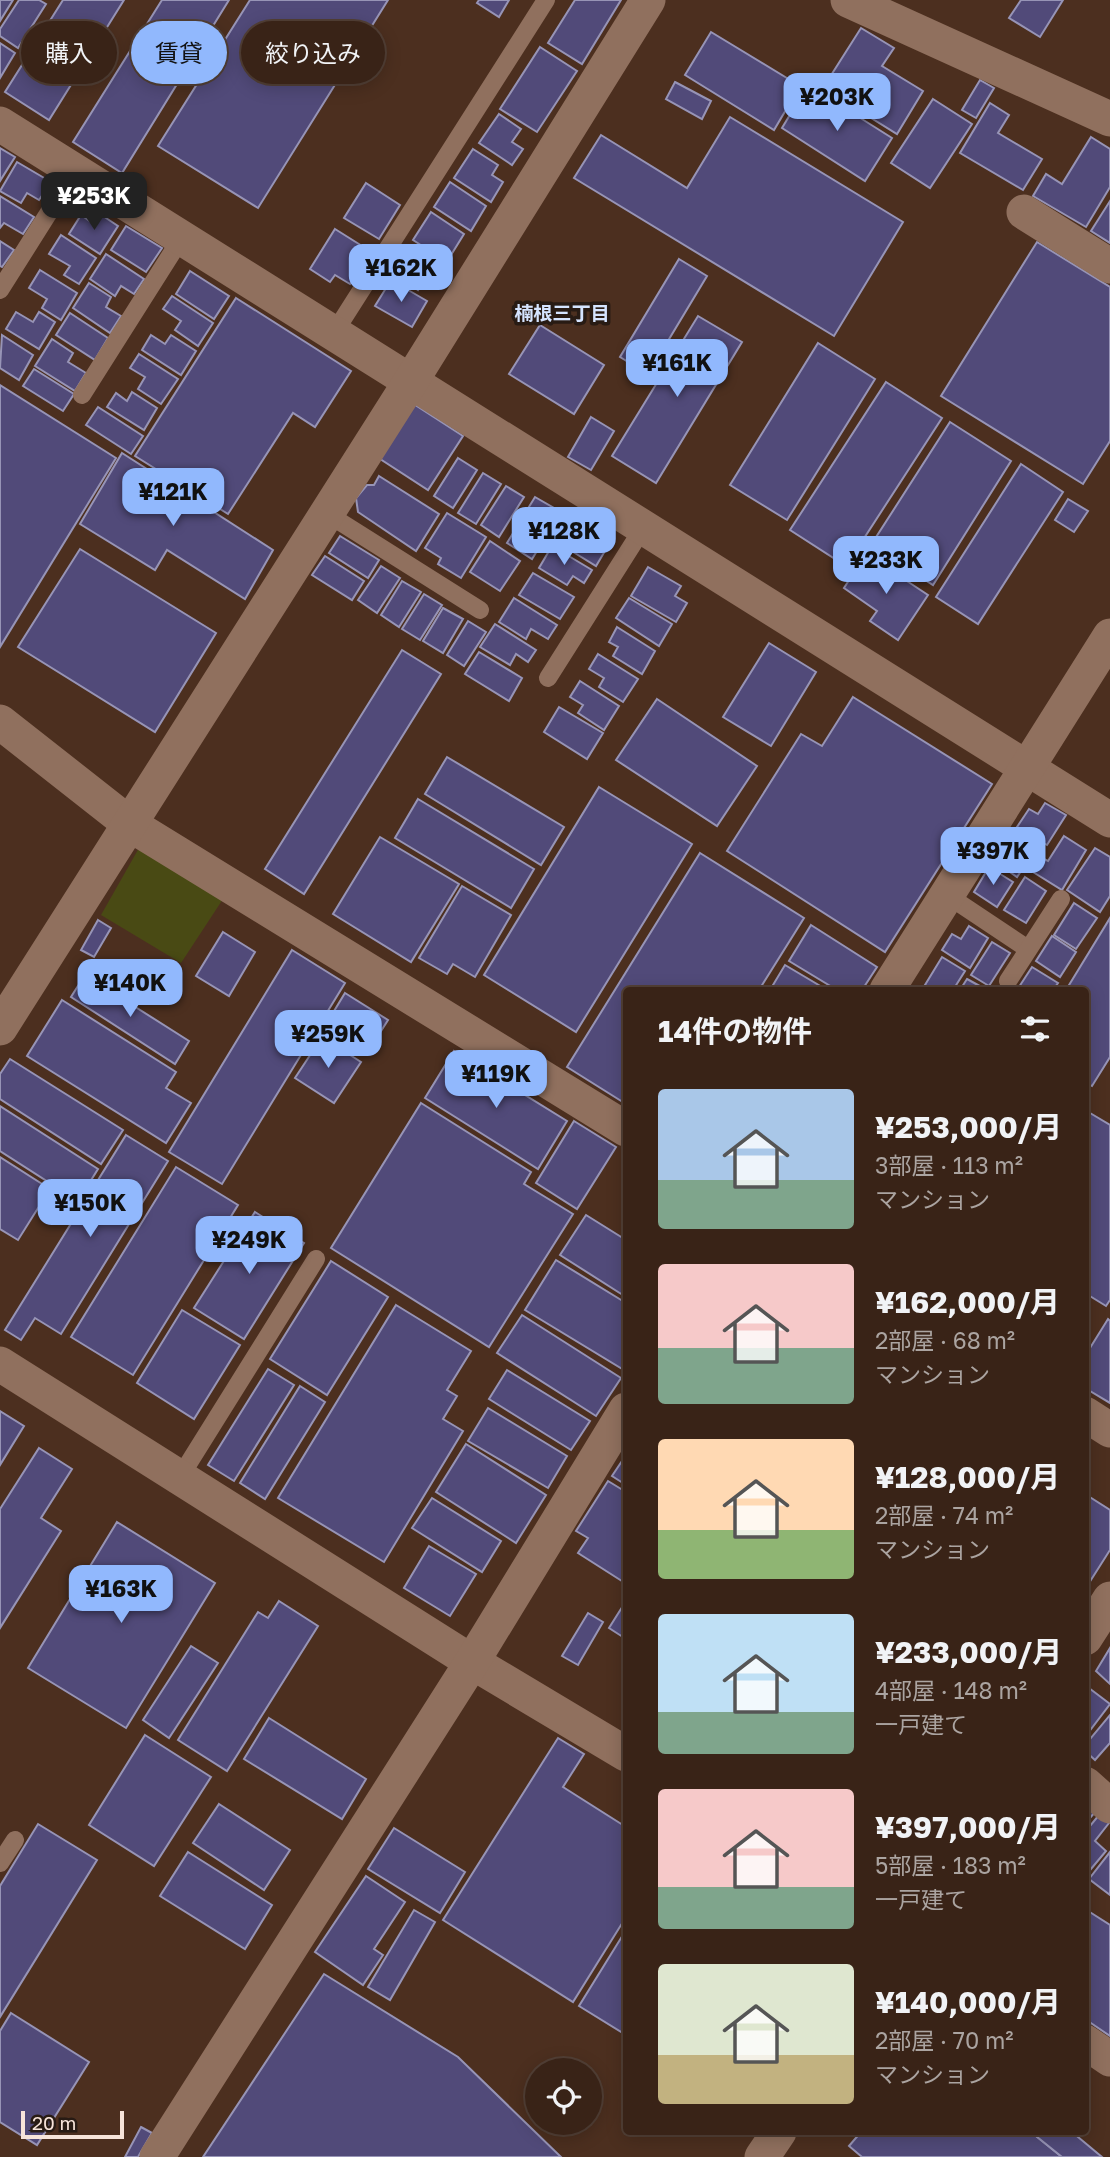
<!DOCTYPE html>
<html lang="ja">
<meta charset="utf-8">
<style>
:root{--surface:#392317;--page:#442f24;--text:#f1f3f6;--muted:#aba4a1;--line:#534036;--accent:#91b8fd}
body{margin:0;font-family:"Golos Text","Noto Sans JP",sans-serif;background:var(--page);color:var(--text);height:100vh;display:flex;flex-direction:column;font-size:26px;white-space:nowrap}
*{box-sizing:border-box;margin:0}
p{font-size:23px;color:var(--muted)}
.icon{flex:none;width:38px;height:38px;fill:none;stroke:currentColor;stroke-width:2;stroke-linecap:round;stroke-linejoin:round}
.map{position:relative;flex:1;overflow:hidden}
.drawer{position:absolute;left:623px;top:987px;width:466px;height:1148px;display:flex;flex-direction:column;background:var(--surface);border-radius:7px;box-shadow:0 4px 18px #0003,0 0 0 2px var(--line)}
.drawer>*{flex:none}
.hud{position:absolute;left:21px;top:21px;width:497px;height:63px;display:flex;gap:14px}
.controls{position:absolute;left:525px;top:2058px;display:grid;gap:14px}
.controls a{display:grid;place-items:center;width:77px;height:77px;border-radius:50%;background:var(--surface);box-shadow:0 4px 18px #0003,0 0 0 2px var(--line);font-size:35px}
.scale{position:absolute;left:21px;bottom:18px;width:103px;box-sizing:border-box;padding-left:7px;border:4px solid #f7e4da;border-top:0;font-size:19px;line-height:24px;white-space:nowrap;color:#f7e4da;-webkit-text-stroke:5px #281b14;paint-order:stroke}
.price{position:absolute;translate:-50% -60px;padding:0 16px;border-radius:14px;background:var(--accent);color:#111;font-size:23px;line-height:46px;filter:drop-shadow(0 2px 4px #0008)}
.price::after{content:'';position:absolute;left:50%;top:42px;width:21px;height:16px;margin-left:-10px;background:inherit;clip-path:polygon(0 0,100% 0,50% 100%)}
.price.current{background:#222;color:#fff}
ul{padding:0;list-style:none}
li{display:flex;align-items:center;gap:21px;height:175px;padding:0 35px}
li span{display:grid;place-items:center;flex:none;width:196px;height:140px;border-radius:7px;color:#555}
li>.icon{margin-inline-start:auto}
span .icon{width:84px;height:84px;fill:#fffc;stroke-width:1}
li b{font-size:30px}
h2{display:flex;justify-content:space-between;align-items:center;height:84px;padding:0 35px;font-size:30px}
.pill{padding:0 24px;border-radius:32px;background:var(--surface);box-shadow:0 4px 18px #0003,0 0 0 2px var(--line);font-size:24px;line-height:63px}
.pill.current{background:var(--accent);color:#111}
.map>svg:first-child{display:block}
.green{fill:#494a14}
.building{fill:#514a79;stroke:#9794b6;stroke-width:2}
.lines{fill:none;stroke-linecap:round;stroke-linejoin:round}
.lane{stroke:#90705e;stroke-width:18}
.street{stroke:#90705e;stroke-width:35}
.labels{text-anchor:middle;stroke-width:7;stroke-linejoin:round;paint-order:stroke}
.neighbourhood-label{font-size:19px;font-weight:bold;fill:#d5e4ff;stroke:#281b14}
</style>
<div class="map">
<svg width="1110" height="2157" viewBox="0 0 1110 2157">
<rect width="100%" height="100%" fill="#4c2f1f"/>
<path class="green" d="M139,848L223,899L181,963L101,915Z"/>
<g class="building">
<path d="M0,0H13L0,21Z"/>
<path d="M19,0H39L46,4L18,48L0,36V29Z"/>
<path d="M63,0H124L49,120L5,92Z"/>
<path d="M162,0H229L122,173L73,142Z"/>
<path d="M250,0H388L258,208L158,146Z"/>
<path d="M479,0H509L499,17L477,3Z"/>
<path d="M575,0H621L582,64L548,43Z"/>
<path d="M1021,0H1063L1040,37L1009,18Z"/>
<path d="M861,28L894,48L882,66L923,91L897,134L823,88Z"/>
<path d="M711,32L800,86L774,130L685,75Z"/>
<path d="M0,43L15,53L0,78Z"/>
<path d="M540,47L577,71L537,132L500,109Z"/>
<path d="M980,80L994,88L976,118L962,110Z"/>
<path d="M675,82L711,101L702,119L666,99Z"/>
<path d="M808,85L892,138L865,181L782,128Z"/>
<path d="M933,99L972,124L930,188L891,163Z"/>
<path d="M990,103L1009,115L998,133L1042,159L1023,190L960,153Z"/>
<path d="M499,114L521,129L512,142L523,149L512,165L479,143Z"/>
<path d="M730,117L903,222L834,336L574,178L601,135L687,188Z"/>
<path d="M1091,137L1110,149V187L1086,227L1033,196L1046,174L1062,184Z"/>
<path d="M0,148L15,157L0,181Z"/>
<path d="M473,149L498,165L492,175L503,182L491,202L454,178Z"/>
<path d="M17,162L51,182L39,200L27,193L21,203L0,191Z"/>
<path d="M450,182L486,206L471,231L434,207Z"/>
<path d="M366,183L400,205L379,239L344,218Z"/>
<path d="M0,196L34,217L23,234L4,223L0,228Z"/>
<path d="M1110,201V243L1091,231Z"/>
<path d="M431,212L464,234L451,255L443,249L438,256L413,240Z"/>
<path d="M100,214L118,226L100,254L69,234L81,215L94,224Z"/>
<path d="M126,226L162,248L146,272L111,250Z"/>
<path d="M335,229L370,251L350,284L335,275L330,282L310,269Z"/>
<path d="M61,235L96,258L79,284L64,275L70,266L49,254Z"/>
<path d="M0,241L14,250L2,267L0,266Z"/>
<path d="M1037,242L1110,287V441L1083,484L941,396Z"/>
<path d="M413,247L450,271L440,286L426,277L418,290L395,274Z"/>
<path d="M106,254L144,279L134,294L121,286L115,296L90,279Z"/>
<path d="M679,259L707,276L648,374L620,357Z"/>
<path d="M40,270L77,293L61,320L42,308L47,299L29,288Z"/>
<path d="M190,271L229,296L214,319L176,294Z"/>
<path d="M391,280L427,301L412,327L375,306Z"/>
<path d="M89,283L111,297L106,307L121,316L110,333L73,308Z"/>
<path d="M172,296L213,323L198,346L175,330L181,321L163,309Z"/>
<path d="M236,298L351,371L315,427L293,413L228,514L135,456Z"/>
<path d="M16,312L33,322L39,312L55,322L39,349L6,329Z"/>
<path d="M70,313L108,338L95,360L56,335Z"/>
<path d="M698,316L742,342L656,483L612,456Z"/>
<path d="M540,325L604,365L574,414L509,374Z"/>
<path d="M2,335L33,355L19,380L0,368Z"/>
<path d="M151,335L165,344L171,335L196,351L181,375L142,350Z"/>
<path d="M52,339L73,353L68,362L86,373L75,391L35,366Z"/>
<path d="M818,343L875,379L787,520L730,485Z"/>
<path d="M139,354L178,379L161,404L138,389L145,377L130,368Z"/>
<path d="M34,369L74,394L63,411L23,386Z"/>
<path d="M886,382L942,418L846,566L790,530Z"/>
<path d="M0,385L116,458L0,647Z"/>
<path d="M132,392L157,408L144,430L107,407L116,393L127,401Z"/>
<path d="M409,401L463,436L428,490L374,455Z"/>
<path d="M98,407L143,436L131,454L86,425Z"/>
<path d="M591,417L614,431L591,470L568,457Z"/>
<path d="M950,422L1011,461L933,585L871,545Z"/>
<path d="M122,453L273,550L245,599L167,550L155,570L80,524Z"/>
<path d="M458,458L477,470L453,508L434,496Z"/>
<path d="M1021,464L1063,492L978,624L936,597Z"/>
<path d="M483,473L501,484L476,524L458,513Z"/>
<path d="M379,476L439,514L416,551L358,512L356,498L367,485H374Z"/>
<path d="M506,486L524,497L499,537L481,525Z"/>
<path d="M535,497L561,512L532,559L507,543Z"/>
<path d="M1068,499L1088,511L1074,532L1055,520Z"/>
<path d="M447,513L486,537L461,578L438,564L441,558L425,548Z"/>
<path d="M576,521L584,526L586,522L605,533L597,547L605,551L596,566L557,542L566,526L571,529Z"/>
<path d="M340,536L379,560L368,578L329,553Z"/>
<path d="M490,541L520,561L500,591L470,572Z"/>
<path d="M552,546L592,570L584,583L573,576L567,585L539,568Z"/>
<path d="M80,549L216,633L155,732L18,647Z"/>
<path d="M866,554L928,595L898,640L870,621L877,611L844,588Z"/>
<path d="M325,556L364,581L352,600L312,575Z"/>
<path d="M381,566L400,578L377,613L358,600Z"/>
<path d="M648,567L681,586L675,596L687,603L676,622L631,596Z"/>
<path d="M533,573L574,597L560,619L519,595Z"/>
<path d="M402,581L421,592L399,627L381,615Z"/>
<path d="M424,594L442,605L420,640L402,629Z"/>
<path d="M514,598L557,625L548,639L531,629L526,639L499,622Z"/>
<path d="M629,598L672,624L659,646L616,618Z"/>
<path d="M443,608L463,619L443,653L423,641Z"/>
<path d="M468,621L486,632L464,666L447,655Z"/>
<path d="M495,624L536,650L528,662L516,654L510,665L480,647Z"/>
<path d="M617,627L655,651L642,674L613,656L618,647L609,642Z"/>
<path d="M769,643L816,672L771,746L723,717Z"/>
<path d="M402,650L441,674L304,894L265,869Z"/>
<path d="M479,652L522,678L509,701L465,674Z"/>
<path d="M598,654L638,679L623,702L599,687L604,678L589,669Z"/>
<path d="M580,681L619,706L604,730L578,713L583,705L570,697Z"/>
<path d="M853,697L992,784L885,952L727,851L801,734L822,746Z"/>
<path d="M657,699L757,766L717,826L616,760Z"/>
<path d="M559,707L603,733L587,759L544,732Z"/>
<path d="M447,757L564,827L541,865L425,794Z"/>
<path d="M599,787L692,844L576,1032L484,975Z"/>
<path d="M418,799L534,869L511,908L395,838Z"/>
<path d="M1045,803L1066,815L1047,845L1017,827L1029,809L1038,814Z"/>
<path d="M1013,830L1038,846L1017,877L993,860Z"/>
<path d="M1064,836L1086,850L1062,890L1033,872L1042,858L1048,861Z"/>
<path d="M380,837L459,884L411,962L333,914Z"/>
<path d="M1095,848L1110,857V896L1100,912L1067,890Z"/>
<path d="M700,853L804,918L759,990H626V1104L567,1067Z"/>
<path d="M989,867L1013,882L997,907L974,892Z"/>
<path d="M1025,877L1046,891L1026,923L1004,910Z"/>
<path d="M462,886L511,915L475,977L453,964L447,974L419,958Z"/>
<path d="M1074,903L1097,918L1076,949L1054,935Z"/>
<path d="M1110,918V1057L1092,1086L1085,1082V990H1066Z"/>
<path d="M98,920L111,928L94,957L81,950Z"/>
<path d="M811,925L877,967L862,990H837L789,961Z"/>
<path d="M969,926L988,938L970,968L942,950L952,934L961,939Z"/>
<path d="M223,932L255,952L229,996L196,976Z"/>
<path d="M1052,936L1076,952L1060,977L1036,961Z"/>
<path d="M992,942L1010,953L989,986L971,975Z"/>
<path d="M292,950L345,983L222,1184L169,1152Z"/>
<path d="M942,957L965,971L953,990H933L925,985Z"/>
<path d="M785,965L827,990H770Z"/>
<path d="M1032,967L1058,983L1053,990H1017Z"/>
<path d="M85,975L189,1041L175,1064L71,997Z"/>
<path d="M967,979L987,990H960Z"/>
<path d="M345,993L388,1020L367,1053L325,1026Z"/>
<path d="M62,1000L176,1072L166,1088L191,1103L166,1143L27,1056Z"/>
<path d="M322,1037L361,1062L334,1103L295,1078Z"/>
<path d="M454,1051L567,1121L538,1169L425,1098Z"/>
<path d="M10,1059L123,1130L101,1164L0,1099V1074Z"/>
<path d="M421,1103L531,1172L524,1184L573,1214L489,1347L331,1248Z"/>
<path d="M0,1106L98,1169L78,1201L0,1151Z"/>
<path d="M1090,1113L1110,1125V1300L1106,1306L1085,1293V1122Z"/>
<path d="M574,1121L616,1147L577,1209L536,1183Z"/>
<path d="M126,1135L168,1161L61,1334L35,1318L21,1340L5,1330Z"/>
<path d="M0,1157L50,1189L18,1240L0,1229Z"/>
<path d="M176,1167L238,1205L133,1375L71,1337Z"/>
<path d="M255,1212L304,1243L244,1339L194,1308Z"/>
<path d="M586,1215L626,1240V1297L560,1255Z"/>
<path d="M556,1260L626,1303V1365L624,1370L525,1310Z"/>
<path d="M331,1261L388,1297L327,1395L270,1359Z"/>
<path d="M396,1305L471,1351L447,1390L457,1396L443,1419L463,1431L384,1562L278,1498Z"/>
<path d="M182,1310L240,1345L194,1419L137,1383Z"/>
<path d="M522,1315L621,1378L596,1416L497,1353Z"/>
<path d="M1108,1319L1110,1321V1403L1085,1388V1356Z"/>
<path d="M268,1369L294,1385L234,1481L208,1465Z"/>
<path d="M507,1370L590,1421L571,1450L489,1399Z"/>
<path d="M300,1386L325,1402L265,1499L240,1483Z"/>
<path d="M488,1408L567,1456L548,1488L468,1441Z"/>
<path d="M0,1411L24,1426L0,1465Z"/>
<path d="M466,1444L546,1495L516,1543L436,1492Z"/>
<path d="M39,1448L72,1469L41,1518L61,1531L0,1628V1509Z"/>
<path d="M626,1455V1485L612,1476Z"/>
<path d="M608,1481L626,1492L625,1583L578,1553L588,1538L576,1531Z"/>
<path d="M1085,1494L1110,1510V1550L1089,1583L1085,1580Z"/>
<path d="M432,1498L501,1541L482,1572L412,1528Z"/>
<path d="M117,1522L215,1583L126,1728L28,1668Z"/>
<path d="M429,1546L476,1574L450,1616L404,1588Z"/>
<path d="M279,1601L318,1626L227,1771L178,1740L258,1612L268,1618Z"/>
<path d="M626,1601V1639L609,1628Z"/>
<path d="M588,1613L603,1622L578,1665L562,1656Z"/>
<path d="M191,1646L218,1663L169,1738L143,1720Z"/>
<path d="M1110,1648V1684L1096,1671Z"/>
<path d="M1085,1685L1110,1704L1085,1737Z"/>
<path d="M1110,1715V1743L1095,1760L1085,1751V1745Z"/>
<path d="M269,1718L366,1779L342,1819L244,1759Z"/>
<path d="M145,1735L211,1777L154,1866L89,1825Z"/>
<path d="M558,1738L584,1754L563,1787L626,1827V1917L573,2002L443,1920Z"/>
<path d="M1085,1803L1095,1812L1085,1824Z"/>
<path d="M219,1804L290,1850L264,1890L193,1843Z"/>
<path d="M1099,1815L1109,1823L1095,1841L1106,1851L1086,1875L1085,1832Z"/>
<path d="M38,1824L97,1860L0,2017V1886Z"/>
<path d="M394,1828L465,1872L440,1913L368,1869Z"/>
<path d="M188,1852L272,1905L245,1949L160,1896Z"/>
<path d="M1110,1852V1895L1089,1879Z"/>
<path d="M366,1876L405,1902L374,1949L383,1955L363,1985L315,1952Z"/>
<path d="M1085,1909L1110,1925V2036L1085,2019Z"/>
<path d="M414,1910L435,1922L390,2000L368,1987Z"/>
<path d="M626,1930V2035L579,2006Z"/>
<path d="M324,1974L458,2057L561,2157H203Z"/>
<path d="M11,2013L89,2062L37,2145L0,2122V2031Z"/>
<path d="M141,2127L152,2133L138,2157H125Z"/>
<path d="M861,2132H1031L1062,2157H862L849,2146Z"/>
<path d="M1031,2132H1072L1102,2157H1062Z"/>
</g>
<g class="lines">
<g class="lane">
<path d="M0,290L75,171"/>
<path d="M334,333L546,0"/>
<path d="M82,395L182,237"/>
<path d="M326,513L480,610"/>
<path d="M548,678L643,528"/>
<path d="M947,895L1028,949"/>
<path d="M1008,981L1061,899"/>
<path d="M180,1477L316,1259"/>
<path d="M0,1863L15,1840"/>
</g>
<g class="street">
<path d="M848,0L1110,119"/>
<path d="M0,124L1110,820"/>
<path d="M1024,212L1110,266"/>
<path d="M0,722L131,825L626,1129"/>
<path d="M887,990L1110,636"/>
<path d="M0,1028L411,381L648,0"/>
<path d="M0,1364L472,1662L626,1754"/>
<path d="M1085,1414L1110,1430"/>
<path d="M1085,1638L1110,1599"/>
<path d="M1085,1784L1110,1806"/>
<path d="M1085,2042L1110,2059"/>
<path d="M157,2157L472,1662L626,1410"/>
<path d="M762,2157L779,2132"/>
</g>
</g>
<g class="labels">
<g class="neighbourhood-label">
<text x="562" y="320">楠根三丁目</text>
</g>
</g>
</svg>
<div class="controls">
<a><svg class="icon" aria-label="locate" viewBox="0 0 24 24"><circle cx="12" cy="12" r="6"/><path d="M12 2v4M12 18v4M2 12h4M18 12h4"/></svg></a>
</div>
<div class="scale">20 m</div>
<b class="price" style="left:837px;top:133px">¥203K</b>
<b class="price current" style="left:94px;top:232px">¥253K</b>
<b class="price" style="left:401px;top:304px">¥162K</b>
<b class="price" style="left:677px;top:399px">¥161K</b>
<b class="price" style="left:173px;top:528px">¥121K</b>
<b class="price" style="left:564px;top:567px">¥128K</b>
<b class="price" style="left:886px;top:596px">¥233K</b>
<b class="price" style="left:993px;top:887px">¥397K</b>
<b class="price" style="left:130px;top:1019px">¥140K</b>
<b class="price" style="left:328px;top:1070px">¥259K</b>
<b class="price" style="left:496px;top:1110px">¥119K</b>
<b class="price" style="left:90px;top:1239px">¥150K</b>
<b class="price" style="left:249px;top:1276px">¥249K</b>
<b class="price" style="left:121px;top:1625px">¥163K</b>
<div class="hud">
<a class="pill">購入</a>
<a class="pill current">賃貸</a>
<a class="pill">絞り込み</a>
</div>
<section class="drawer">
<h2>14件の物件<svg class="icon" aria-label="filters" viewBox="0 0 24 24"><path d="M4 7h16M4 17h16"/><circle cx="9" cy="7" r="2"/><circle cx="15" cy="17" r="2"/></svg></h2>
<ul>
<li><span style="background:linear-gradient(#a9c7e8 65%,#7fa58c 0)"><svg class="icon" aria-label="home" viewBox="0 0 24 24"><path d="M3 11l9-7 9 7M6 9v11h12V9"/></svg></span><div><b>¥253,000/月</b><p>3部屋 · 113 m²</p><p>マンション</p></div></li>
<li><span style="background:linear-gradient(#f6c9c9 60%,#7fa58c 0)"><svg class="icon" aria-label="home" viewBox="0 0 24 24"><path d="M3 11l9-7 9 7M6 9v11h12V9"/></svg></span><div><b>¥162,000/月</b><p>2部屋 · 68 m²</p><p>マンション</p></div></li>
<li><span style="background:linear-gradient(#ffd9b3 65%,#8fb573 0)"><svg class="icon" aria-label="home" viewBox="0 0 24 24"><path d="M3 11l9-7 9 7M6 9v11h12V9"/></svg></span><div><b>¥128,000/月</b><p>2部屋 · 74 m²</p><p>マンション</p></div></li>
<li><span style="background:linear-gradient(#bfe0f5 70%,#7fa58c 0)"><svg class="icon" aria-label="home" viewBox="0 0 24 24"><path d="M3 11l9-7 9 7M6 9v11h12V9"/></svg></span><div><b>¥233,000/月</b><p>4部屋 · 148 m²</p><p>一戸建て</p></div></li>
<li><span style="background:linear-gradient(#f6c9c9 70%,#7fa58c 0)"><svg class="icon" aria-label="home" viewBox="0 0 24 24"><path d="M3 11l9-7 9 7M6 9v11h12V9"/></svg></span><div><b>¥397,000/月</b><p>5部屋 · 183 m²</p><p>一戸建て</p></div></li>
<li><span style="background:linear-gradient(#dfe7d0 65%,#c2b280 0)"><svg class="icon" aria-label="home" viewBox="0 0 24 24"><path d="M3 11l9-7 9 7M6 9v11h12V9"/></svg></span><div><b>¥140,000/月</b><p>2部屋 · 70 m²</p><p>マンション</p></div></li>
</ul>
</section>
</div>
